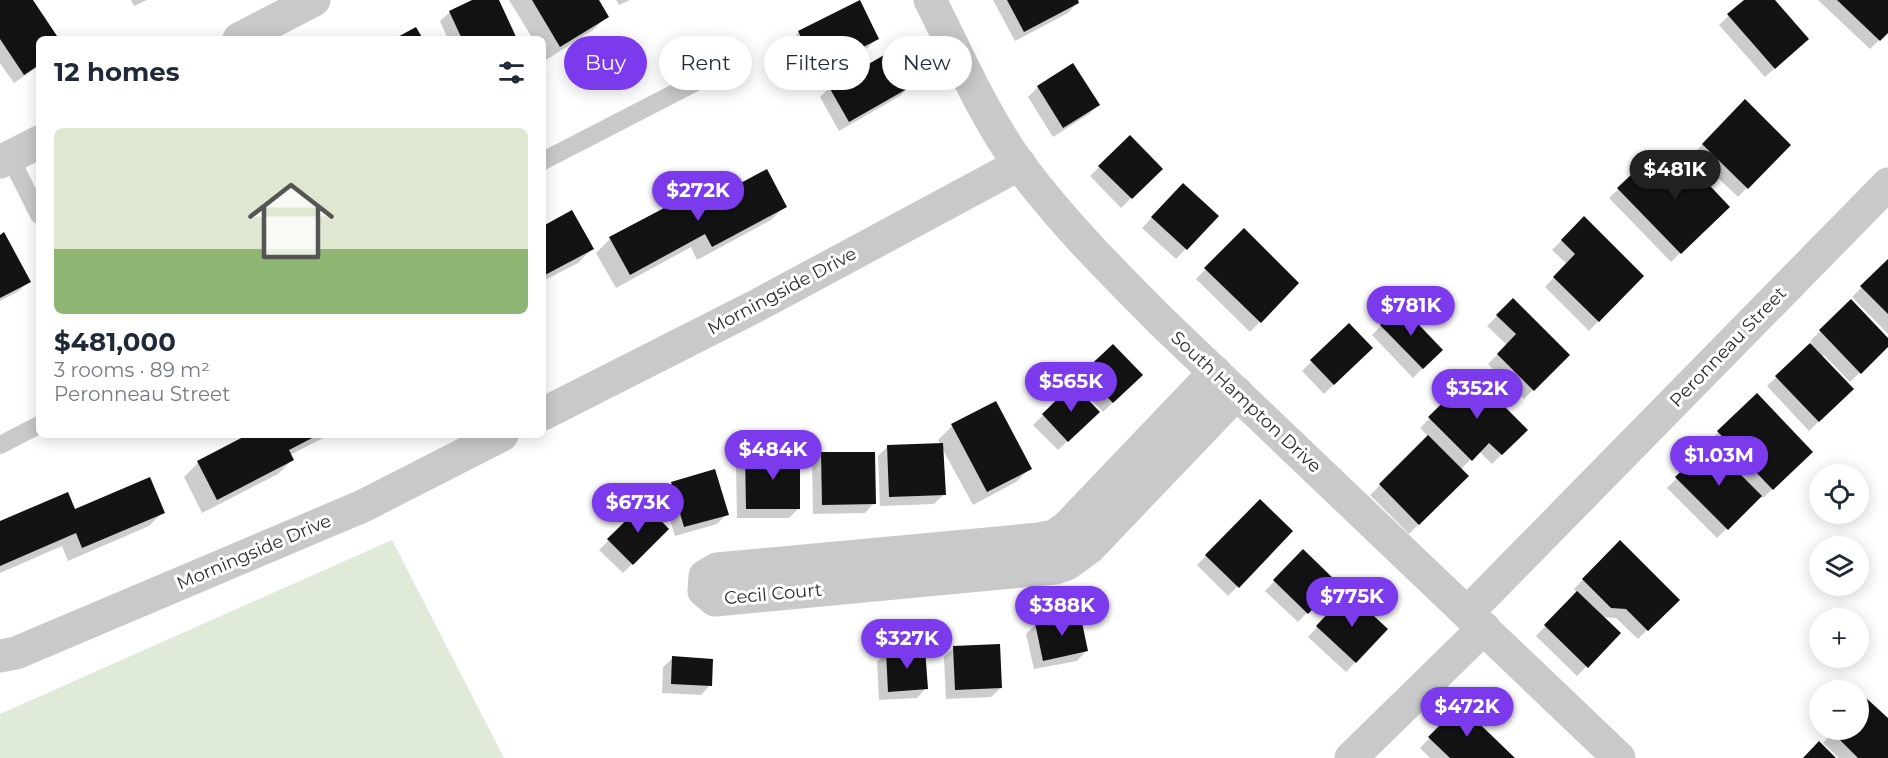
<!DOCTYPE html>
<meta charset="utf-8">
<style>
:root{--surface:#fff;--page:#f6f6f7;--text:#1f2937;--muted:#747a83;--accent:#7c3aed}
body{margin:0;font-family:Montserrat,sans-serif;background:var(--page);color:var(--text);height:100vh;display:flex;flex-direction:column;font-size:22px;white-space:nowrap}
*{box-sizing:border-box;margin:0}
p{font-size:20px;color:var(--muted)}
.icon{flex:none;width:33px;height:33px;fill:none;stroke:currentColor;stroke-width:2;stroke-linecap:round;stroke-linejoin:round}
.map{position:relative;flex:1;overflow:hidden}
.details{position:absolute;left:36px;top:36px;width:510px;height:402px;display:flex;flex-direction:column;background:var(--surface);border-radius:9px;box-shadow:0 3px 15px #0003}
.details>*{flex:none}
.banner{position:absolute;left:564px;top:36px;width:570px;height:54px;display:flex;gap:12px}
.controls{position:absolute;left:1809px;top:464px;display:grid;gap:12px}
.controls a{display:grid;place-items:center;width:60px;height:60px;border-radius:50%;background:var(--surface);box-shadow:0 3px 15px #0003;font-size:30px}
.price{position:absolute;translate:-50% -51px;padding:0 14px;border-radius:21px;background:var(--accent);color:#fff;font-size:20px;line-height:39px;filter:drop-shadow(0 2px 3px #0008)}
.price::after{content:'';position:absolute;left:50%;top:36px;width:18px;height:14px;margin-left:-9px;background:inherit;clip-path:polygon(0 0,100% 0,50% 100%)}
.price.active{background:#222;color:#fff}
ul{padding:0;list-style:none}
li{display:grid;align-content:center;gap:12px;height:318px;padding:0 18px}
li span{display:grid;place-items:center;height:186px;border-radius:9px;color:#555}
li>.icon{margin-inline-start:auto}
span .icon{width:108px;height:108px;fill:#fffc;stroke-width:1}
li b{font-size:26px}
h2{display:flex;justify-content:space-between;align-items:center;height:72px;padding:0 18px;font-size:26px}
.tag{padding:0 21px;border-radius:27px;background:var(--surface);box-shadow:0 3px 15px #0003;font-size:21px;line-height:54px}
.tag.active{background:var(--accent);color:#fff}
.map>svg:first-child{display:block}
.green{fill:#e0ead9}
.shadow{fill:#0003}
.building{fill:#131313}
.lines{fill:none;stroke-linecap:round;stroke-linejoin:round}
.service{stroke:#c9c9c9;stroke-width:18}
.minor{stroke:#c9c9c9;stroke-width:33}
.labels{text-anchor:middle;stroke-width:6;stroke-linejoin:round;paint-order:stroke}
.street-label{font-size:18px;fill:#2c2c2c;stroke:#fff}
</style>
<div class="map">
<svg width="1888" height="758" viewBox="0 0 1888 758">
<rect width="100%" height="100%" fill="#fff"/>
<path class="green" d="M392,540L504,758H0V714Z"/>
<g class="shadow">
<path d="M0,0H31L57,39H39V66L14,83L0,63Z"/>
<path d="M131,0H147L134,6Z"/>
<path d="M475,0H498L516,39H448L440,21L450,12Z"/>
<path d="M509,0H597L607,16L593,30L546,60L543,55V39H533Z"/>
<path d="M616,0H630L619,5Z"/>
<path d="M993,0H1076L1077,3L1068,13L1015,41Z"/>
<path d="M1746,0H1773L1798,48L1765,77L1719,25Z"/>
<path d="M1818,0H1888V31L1870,49Z"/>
<path d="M799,32L877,39L867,48L808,78L790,42Z"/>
<path d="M890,53L910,86L900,96L839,131L820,97L829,88Z"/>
<path d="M1038,87L1098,105L1089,114L1053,137L1028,97Z"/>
<path d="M1745,102L1789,145L1738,197L1693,154Z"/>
<path d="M1130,137L1161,169L1121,208L1090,176Z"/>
<path d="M1648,161L1662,175L1728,206L1671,262L1609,198Z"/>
<path d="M1174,194L1217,216L1176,259L1142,228Z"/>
<path d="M785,206L771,220L697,260L691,247L616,288L596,253L610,239L693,210Z"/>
<path d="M1584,218L1642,276L1589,331L1545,287L1567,264L1552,250Z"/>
<path d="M543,227L592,249L578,263L543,281Z"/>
<path d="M1244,230L1297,283L1250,332L1196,279Z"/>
<path d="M0,236L29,281L19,291L0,301Z"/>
<path d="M1888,261V334L1852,297Z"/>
<path d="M1513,300L1568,355L1524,399L1488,364L1507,345L1487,326Z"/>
<path d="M1851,301L1888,340V345L1850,382L1824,355L1822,357L1852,389L1809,431L1767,386L1812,343L1810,341Z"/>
<path d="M1400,307L1441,350L1413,378L1372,335Z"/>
<path d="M1349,325L1371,348L1324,394L1302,371Z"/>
<path d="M1113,346L1141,375L1103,412L1075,383Z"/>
<path d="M1472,376L1526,430L1492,464L1479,451L1460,470L1467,476L1409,534L1370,495L1429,437L1420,428Z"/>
<path d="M1073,386L1098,412L1058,450L1033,425Z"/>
<path d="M1757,395L1811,452L1763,498L1760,496L1717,538L1667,488L1711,444L1709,441Z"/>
<path d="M995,403L1030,468L1016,482L973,505L942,448L944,494L934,504L880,506L878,456L888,446L940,444L938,440L952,426Z"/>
<path d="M250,435H329L290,455L292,460L278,474L202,513L184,477L198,463Z"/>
<path d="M822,454L874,503L865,513L813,514L812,463Z"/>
<path d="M746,455L799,508L789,518H737L736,464Z"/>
<path d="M672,483L727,514L717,524L675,536L662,493Z"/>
<path d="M1260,501L1291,531L1228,596L1197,565Z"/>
<path d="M644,505L667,529L623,573L599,550Z"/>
<path d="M74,511L163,512L149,526L68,561L62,546L0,573V523Z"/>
<path d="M1620,542L1677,600L1638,639L1616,618L1602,617L1619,633L1577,676L1536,636L1577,593L1574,589Z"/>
<path d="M1303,551L1336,583L1298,622L1265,591Z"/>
<path d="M1339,603L1386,629L1346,672L1308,637Z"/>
<path d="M1036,624L1086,651L1077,661L1034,669L1026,634Z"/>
<path d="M954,648L1001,688L991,697L946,699L944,657Z"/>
<path d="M887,652L926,688L917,698L879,700L877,662Z"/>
<path d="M673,658L710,685L701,695L662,693L663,667Z"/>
<path d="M1460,707L1513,758H1430L1420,748Z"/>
<path d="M1888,720V758H1839L1823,743L1836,729H1858Z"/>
</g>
<g class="building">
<path d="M0,0H33L59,39H39V65L24,75L0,39Z"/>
<path d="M472,0H499L517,39H462L449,11Z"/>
<path d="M532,0H599L609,17L560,47Z"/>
<path d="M860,0L879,39L817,70L798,31Z"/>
<path d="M1007,0H1078L1079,3L1024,32Z"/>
<path d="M1744,0H1775L1809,39L1775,69L1727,14Z"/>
<path d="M1837,0H1888V33L1880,41Z"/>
<path d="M416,27L423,39H394Z"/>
<path d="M891,51L912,86L849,122L829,87Z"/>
<path d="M1073,63L1100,105L1063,128L1037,86Z"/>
<path d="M1745,99L1791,145L1748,189L1702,144Z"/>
<path d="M1130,135L1163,169L1132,199L1098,166Z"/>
<path d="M1681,155L1730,207L1681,254L1617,188L1648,159L1662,173Z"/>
<path d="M767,169L787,207L712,247L705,234L630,275L609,237L687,196L694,208Z"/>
<path d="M1183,183L1219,216L1187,250L1151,217Z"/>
<path d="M572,210L594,249L543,276V226Z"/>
<path d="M1584,216L1644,276L1599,322L1553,277L1575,254L1561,240Z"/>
<path d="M1244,228L1299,283L1261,323L1204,268Z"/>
<path d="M4,232L31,282L0,298V235Z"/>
<path d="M1888,259V314L1860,286Z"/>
<path d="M1513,298L1570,355L1534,391L1497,354L1516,334L1496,315Z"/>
<path d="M1851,299L1888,338V347L1861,374L1819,330Z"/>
<path d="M1400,305L1443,350L1423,369L1380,325Z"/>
<path d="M1349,323L1373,348L1334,385L1310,360Z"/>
<path d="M1810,343L1854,389L1819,422L1775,376Z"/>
<path d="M1113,344L1143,375L1113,403L1083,372Z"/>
<path d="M1472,374L1528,430L1502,455L1489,443L1472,461L1428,417Z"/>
<path d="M1073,384L1100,412L1068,442L1042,414Z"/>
<path d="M1757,393L1813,452L1773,490L1717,431Z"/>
<path d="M996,401L1032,469L987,492L951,424Z"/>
<path d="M247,435H318L289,450L294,460L217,500L197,461Z"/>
<path d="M1428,435L1469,476L1419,525L1379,484Z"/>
<path d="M943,443L946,495L889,497L887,445Z"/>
<path d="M1710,444L1762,496L1728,530L1675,477Z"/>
<path d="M821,452H875L876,504L822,505Z"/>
<path d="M745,453H800V509H746Z"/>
<path d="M715,469L729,515L684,527L671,482Z"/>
<path d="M150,477L165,513L82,548L76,533L0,566V521L68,492L75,509Z"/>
<path d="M1260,499L1293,531L1239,588L1205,555Z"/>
<path d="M644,503L669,529L633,565L607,539Z"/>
<path d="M1620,540L1680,600L1648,631L1626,609L1611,608L1582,579Z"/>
<path d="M1303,549L1338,583L1308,614L1273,580Z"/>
<path d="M1577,591L1621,633L1588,668L1544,625Z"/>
<path d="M1348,592L1388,629L1356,663L1316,626Z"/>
<path d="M1080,613L1088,651L1043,661L1035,623Z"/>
<path d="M1000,644L1002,688L955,690L953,646Z"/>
<path d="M925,648L928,689L888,692L886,651Z"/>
<path d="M672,656L713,659L712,686L671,684Z"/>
<path d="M1865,697L1888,718V758H1858L1832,732L1835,729H1858V704Z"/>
<path d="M1460,705L1515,758H1450L1428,737Z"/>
<path d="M1819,741L1836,758H1803Z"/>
</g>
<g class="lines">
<g class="service">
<path d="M10,157L39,215"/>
<path d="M543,161L698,81"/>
<path d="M0,445L39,425"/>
</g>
<g class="minor">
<path d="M930,0C958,55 983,114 1019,164C1061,221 1113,273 1163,323L1619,758"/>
<path d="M239,39L314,0"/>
<path d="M0,162L39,142"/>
<path d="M1215,372L1067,527L1054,536L1039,539L717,569L705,576L704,591L715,600L1055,568L1067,564L1089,548L1237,393"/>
<path d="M543,414L756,306L1020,164"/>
<path d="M1468,612L1888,184"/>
<path d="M0,656L16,653L363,506L502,435"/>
<path d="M1351,758L1484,628"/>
</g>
</g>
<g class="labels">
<g class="street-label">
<text transform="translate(782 291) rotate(-28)" y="6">Morningside Drive</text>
<text transform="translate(1728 347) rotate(-46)" y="6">Peronneau Street</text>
<text transform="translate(1246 402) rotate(43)" y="6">South Hampton Drive</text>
<text transform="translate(254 552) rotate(-23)" y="6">Morningside Drive</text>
<text transform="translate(773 594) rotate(-5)" y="6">Cecil Court</text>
</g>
</g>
</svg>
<div class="controls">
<a><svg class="icon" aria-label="locate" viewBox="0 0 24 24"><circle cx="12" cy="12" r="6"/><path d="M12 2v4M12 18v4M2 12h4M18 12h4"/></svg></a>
<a><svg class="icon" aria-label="layers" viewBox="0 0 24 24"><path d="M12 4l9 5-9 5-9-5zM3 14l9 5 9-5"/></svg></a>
<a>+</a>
<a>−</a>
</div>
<b class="price active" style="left:1675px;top:201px">$481K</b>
<b class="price" style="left:698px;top:222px">$272K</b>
<b class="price" style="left:1411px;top:337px">$781K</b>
<b class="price" style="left:1071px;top:413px">$565K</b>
<b class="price" style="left:1477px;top:420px">$352K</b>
<b class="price" style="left:773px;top:481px">$484K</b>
<b class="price" style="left:1719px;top:487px">$1.03M</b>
<b class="price" style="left:638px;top:534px">$673K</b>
<b class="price" style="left:1352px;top:628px">$775K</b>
<b class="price" style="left:1062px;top:637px">$388K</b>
<b class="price" style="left:907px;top:670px">$327K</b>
<b class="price" style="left:1467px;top:738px">$472K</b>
<div class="banner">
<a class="tag active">Buy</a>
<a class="tag">Rent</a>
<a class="tag">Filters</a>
<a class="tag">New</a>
</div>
<section class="details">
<h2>12 homes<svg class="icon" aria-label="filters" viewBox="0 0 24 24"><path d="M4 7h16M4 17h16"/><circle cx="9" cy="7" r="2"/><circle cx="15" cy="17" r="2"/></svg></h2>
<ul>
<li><span style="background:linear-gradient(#dfe7d0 65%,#8fb573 0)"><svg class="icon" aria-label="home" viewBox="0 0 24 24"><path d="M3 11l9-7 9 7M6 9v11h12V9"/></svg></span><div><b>$481,000</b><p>3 rooms · 89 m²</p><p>Peronneau Street</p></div></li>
</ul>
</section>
</div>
